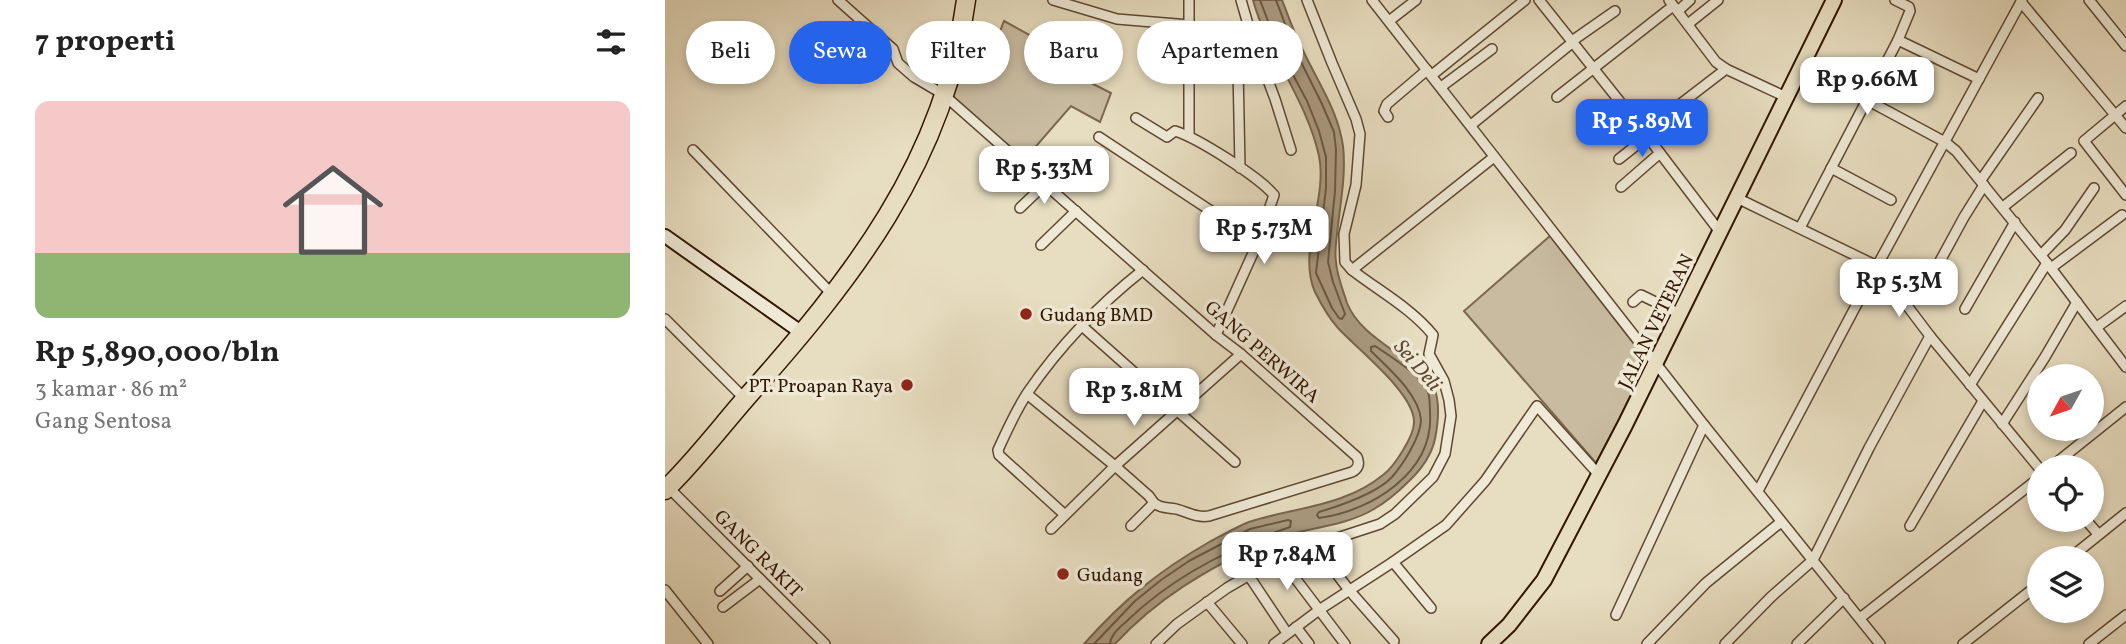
<!DOCTYPE html>
<html lang="id">
<meta charset="utf-8">
<style>
:root{--surface:#fff;--page:#f6f6f6;--text:#222;--muted:#767676;--accent:#2563eb}
body{margin:0;font-family:Vollkorn,serif;background:var(--page);color:var(--text);height:100vh;display:flex;flex-direction:column;font-size:26px;white-space:nowrap}
*{box-sizing:border-box;margin:0}
p{font-size:23px;color:var(--muted)}
.icon{flex:none;width:38px;height:38px;fill:none;stroke:currentColor;stroke-width:2;stroke-linecap:round;stroke-linejoin:round}
.map{position:relative;flex:1;overflow:hidden}
.panel{display:flex;flex-direction:column;background:var(--surface);width:665px}
.panel>*{flex:none}
.hud{position:absolute;left:21px;top:21px;width:665px;height:63px;display:flex;gap:14px}
.needle{width:46px;rotate:230deg}
.fabs{position:absolute;left:1362px;top:364px;display:grid;gap:14px}
.fabs a{display:grid;place-items:center;width:77px;height:77px;border-radius:50%;background:var(--surface);box-shadow:0 4px 10px #0003;font-size:35px}
.price{position:absolute;translate:-50% -60px;padding:0 16px;border-radius:14px;background:#fff;color:#222;font-size:23px;line-height:46px;filter:drop-shadow(0 2px 4px #0008)}
.price::after{content:'';position:absolute;left:50%;top:42px;width:21px;height:16px;margin-left:-10px;background:inherit;clip-path:polygon(0 0,100% 0,50% 100%)}
.price.current{background:var(--accent);color:#fff}
ul{padding:0;list-style:none}
li{display:grid;align-content:center;gap:14px;height:371px;padding:0 35px}
li span{display:grid;place-items:center;height:217px;border-radius:14px;color:#555}
li>.icon{margin-inline-start:auto}
span .icon{width:126px;height:126px;fill:#fffc;stroke-width:1}
li b{font-size:30px}
h2{display:flex;justify-content:space-between;align-items:center;height:84px;padding:0 35px;font-size:30px}
.tag{padding:0 24px;border-radius:32px;background:var(--surface);box-shadow:0 4px 10px #0003;font-size:24px;line-height:63px}
.tag.current{background:var(--accent);color:#fff}
main{display:flex;flex:1;min-height:0}
.map>svg:first-child{display:block}
.green{fill:#c8bba0;stroke:#7c6850;stroke-width:2}
.water{fill:#a9997f;stroke:#79654d;stroke-width:2}
.lines{fill:none;stroke-linecap:round;stroke-linejoin:round}
.shore{stroke:#6c5840;stroke-width:2}
.street-casing{stroke:#5e4831;stroke-width:12}
.secondary-casing{stroke:#301601;stroke-width:16}
.primary-casing{stroke:#301601;stroke-width:18}
.highway-casing{stroke:#301601;stroke-width:21}
.street{stroke:#efe9d6;stroke-width:9}
.secondary{stroke:#efe9d6;stroke-width:12}
.primary{stroke:#e7ddc0;stroke-width:14}
.highway{stroke:#e7ddc0;stroke-width:18}
.poi-dot{fill:#8f2418;stroke:#efe9d6;stroke-width:2.5}
.labels{text-anchor:middle;stroke-width:7;stroke-linejoin:round;paint-order:stroke}
.poi-label{font-size:19px;fill:#301601;stroke:#efe9d6;text-anchor:start}
.street-label{font-size:19px;fill:#301601;stroke:#efe9d6}
.water-label{font-size:21px;font-style:italic;fill:#604a33;stroke:#efe9d6}
</style>
<main>
<section class="panel">
<h2>7 properti<svg class="icon" aria-label="filters" viewBox="0 0 24 24"><path d="M4 7h16M4 17h16"/><circle cx="9" cy="7" r="2"/><circle cx="15" cy="17" r="2"/></svg></h2>
<ul>
<li><span style="background:linear-gradient(#f6c9c9 70%,#8fb573 0)"><svg class="icon" aria-label="home" viewBox="0 0 24 24"><path d="M3 11l9-7 9 7M6 9v11h12V9"/></svg></span><div><b>Rp 5,890,000/bln</b><p>3 kamar · 86 m²</p><p>Gang Sentosa</p></div></li>
</ul>
</section>
<div class="map">
<svg width="1461" height="644" viewBox="0 0 1461 644">
<rect width="100%" height="100%" fill="#e7ddc0"/>
<filter id="stains"><feTurbulence type="fractalNoise" baseFrequency=".00286" numOctaves="4"/><feColorMatrix values="0 0 0 0 .2 0 0 0 0 .09 0 0 0 0 .02 0 0 0 .5 -.17"/></filter>
<radialGradient id="worn" r=".72"><stop offset=".6" stop-color="#630" stop-opacity="0"/><stop offset="1" stop-color="#630" stop-opacity=".3"/></radialGradient>
<g class="green">
<path d="M339,21L370,38L365,52L446,93L435,122L406,106L359,160L284,93L299,32L331,42Z"/>
<path d="M885,236L984,363L931,463L799,311Z"/>
</g>
<path class="water" d="M588,0H617C623,15 628,30 635,44C650,78 673,109 678,146C681,172 676,200 673,225C672,237 669,251 671,262C672,276 678,290 682,303C694,333 728,348 751,368C757,373 765,380 769,387C775,402 773,424 770,439C766,457 755,471 742,483C732,493 721,502 709,509C678,528 632,528 598,543C542,569 491,599 450,644H419C458,600 495,570 546,541C558,535 571,527 584,522C614,512 646,509 676,498C690,493 707,484 718,475C729,467 750,435 749,421C748,392 692,349 673,328C663,317 656,304 650,292C632,252 663,199 654,156C642,100 603,55 588,0Z"/>
<g class="lines">
<g class="shore">
<path d="M595,0L612,45L642,101L654,131L661,157V188L651,273L667,308L674,318L677,319L680,314L668,282L663,262L670,191L671,150L669,132L657,104L629,48L611,0"/>
<path d="M710,346C725,356 756,375 763,392C765,398 765,406 765,413C769,472 707,511 654,518L652,515L654,512C674,506 712,493 727,477C734,469 740,460 745,451C750,442 756,430 756,420C754,394 723,368 706,351V347Z"/>
<path d="M429,644L470,601L496,580L524,561L585,529L623,520L626,521L625,527C567,547 509,576 464,619C457,626 446,633 445,644"/>
</g>
<g class="street-casing">
<g id="street">
<path d="M173,0L228,49L233,63L249,77L271,90"/>
<path d="M388,0L452,19L524,25"/>
<path d="M524,0V136"/>
<path d="M576,0L587,38L610,99L626,150"/>
<path d="M707,0L1039,425L1215,644"/>
<path d="M874,0L979,132L1055,232"/>
<path d="M1004,0L1051,62L1061,69L1121,97"/>
<path d="M1424,0L1461,46"/>
<path d="M1356,2L1461,128"/>
<path d="M1013,11L1025,0"/>
<path d="M724,21L751,0"/>
<path d="M1023,24L1053,0"/>
<path d="M1233,40L1314,79"/>
<path d="M907,41L950,11"/>
<path d="M1136,67L1202,100L1280,142L1291,151L1382,263L1461,367"/>
<path d="M573,68L575,168"/>
<path d="M767,75L860,0"/>
<path d="M776,87L827,49"/>
<path d="M279,95L551,335L576,354L692,457C695,464 693,469 687,472L544,516C531,518 523,512 511,509C502,507 497,509 489,503"/>
<path d="M892,97L1008,6"/>
<path d="M1461,106L1419,141L1461,195"/>
<path d="M723,117L719,111L722,104L762,70"/>
<path d="M471,118L502,137L510,131C533,138 594,177 609,195L593,242L551,335"/>
<path d="M806,125L908,42"/>
<path d="M979,132L1061,69"/>
<path d="M434,137L593,242"/>
<path d="M28,150L162,289"/>
<path d="M954,159L983,136"/>
<path d="M1166,168L1226,200"/>
<path d="M1316,180L1373,98"/>
<path d="M956,187L995,153"/>
<path d="M1072,198L1212,266L1265,336L1374,468"/>
<path d="M1338,207L1406,153"/>
<path d="M355,208L381,183"/>
<path d="M1135,228L1233,40L1245,11L1244,7L1230,0"/>
<path d="M376,245L411,211"/>
<path d="M1376,255L1400,230L1429,188"/>
<path d="M1386,268L1457,215"/>
<path d="M687,270L829,157"/>
<path d="M1268,274L1299,217L1319,185"/>
<path d="M968,302L976,295L1015,314"/>
<path d="M1300,309L1350,222"/>
<path d="M0,319L75,394"/>
<path d="M417,326L570,462"/>
<path d="M1432,327L1461,306"/>
<path d="M1305,385L1382,263"/>
<path d="M362,394L450,466L484,496L489,503L466,526"/>
<path d="M1337,424L1380,357L1412,302"/>
<path d="M1386,467L1461,407"/>
<path d="M3,487L160,644"/>
<path d="M1093,491L1212,266L1357,0"/>
<path d="M400,515L334,455L333,450C342,430 351,410 363,392C394,347 435,304 478,270"/>
<path d="M1421,520L1433,534"/>
<path d="M1245,526L1318,401"/>
<path d="M386,529L450,466L576,354"/>
<path d="M617,556L624,570L680,644"/>
<path d="M1405,558L1461,513"/>
<path d="M662,561L684,590L729,641"/>
<path d="M728,562L766,608"/>
<path d="M584,576L622,633"/>
<path d="M0,590L43,644"/>
<path d="M55,591L83,566"/>
<path d="M542,602L577,644"/>
<path d="M58,607L95,579"/>
<path d="M951,615L1039,425"/>
<path d="M1195,618L1374,478"/>
<path d="M631,627L644,644"/>
<path d="M491,644L512,624L562,588L617,556L715,524L730,514L768,477L780,454L786,416L784,400L779,381L764,354L768,335C746,308 714,291 687,270L680,262L679,234L691,185L695,134L691,119L667,63L642,0"/>
<path d="M609,644L654,610L728,562L781,525L820,481L872,406L935,476"/>
<path d="M982,644L1041,583L1116,522"/>
<path d="M1060,644L1106,597L1148,560L1204,448L1265,336"/>
<path d="M1132,644L1179,598"/>
<path d="M1298,644L1374,584"/>
<path d="M1424,644L1461,615"/>
</g>
</g>
<g class="secondary-casing">
<path id="secondary" d="M0,236L130,328"/>
</g>
<g class="primary-casing">
<path id="primary" d="M824,644L844,625L879,580L960,425L1169,0"/>
</g>
<g class="highway-casing">
<path id="highway" d="M0,490C29,462 54,429 81,398C186,280 280,162 301,0"/>
</g>
<use href="#street" class="street"/>
<use href="#secondary" class="secondary"/>
<use href="#primary" class="primary"/>
<use href="#highway" class="highway"/>
</g>
<g class="poi-dot">
<circle cx="361" cy="314" r="7"/>
<circle cx="242" cy="385" r="7"/>
<circle cx="398" cy="574" r="7"/>
</g>
<g class="labels">
<g class="poi-label">
<text x="375" y="321">Gudang BMD</text>
<text x="228" y="392" text-anchor="end">PT. Proapan Raya</text>
<text x="412" y="581">Gudang</text>
</g>
<g class="street-label">
<text transform="translate(990 321) rotate(-64)" y="7">JALAN VETERAN</text>
<text transform="translate(598 351) rotate(41)" y="7">GANG PERWIRA</text>
<text transform="translate(94 553) rotate(45)" y="7">GANG RAKIT</text>
</g>
<g class="water-label">
<text transform="translate(753 365) rotate(49)" y="7">Sei Deli</text>
</g>
</g>
<rect width="100%" height="100%" filter="url(#stains)"/>
<rect width="100%" height="100%" fill="url(#worn)"/>
</svg>
<div class="fabs">
<a><svg class="needle" viewBox="-14 -14 28 28"><path d="M0-13l5 13h-10z" fill="#e53935"/><path d="M0 13l5-13h-10z" fill="#767676"/></svg></a>
<a><svg class="icon" aria-label="locate" viewBox="0 0 24 24"><circle cx="12" cy="12" r="6"/><path d="M12 2v4M12 18v4M2 12h4M18 12h4"/></svg></a>
<a><svg class="icon" aria-label="layers" viewBox="0 0 24 24"><path d="M12 4l9 5-9 5-9-5zM3 14l9 5 9-5"/></svg></a>
</div>
<b class="price" style="left:1202px;top:117px">Rp 9.66M</b>
<b class="price current" style="left:977px;top:159px">Rp 5.89M</b>
<b class="price" style="left:379px;top:206px">Rp 5.33M</b>
<b class="price" style="left:599px;top:266px">Rp 5.73M</b>
<b class="price" style="left:1234px;top:319px">Rp 5.3M</b>
<b class="price" style="left:469px;top:428px">Rp 3.81M</b>
<b class="price" style="left:622px;top:592px">Rp 7.84M</b>
<div class="hud">
<a class="tag">Beli</a>
<a class="tag current">Sewa</a>
<a class="tag">Filter</a>
<a class="tag">Baru</a>
<a class="tag">Apartemen</a>
</div>
</div>
</main>
